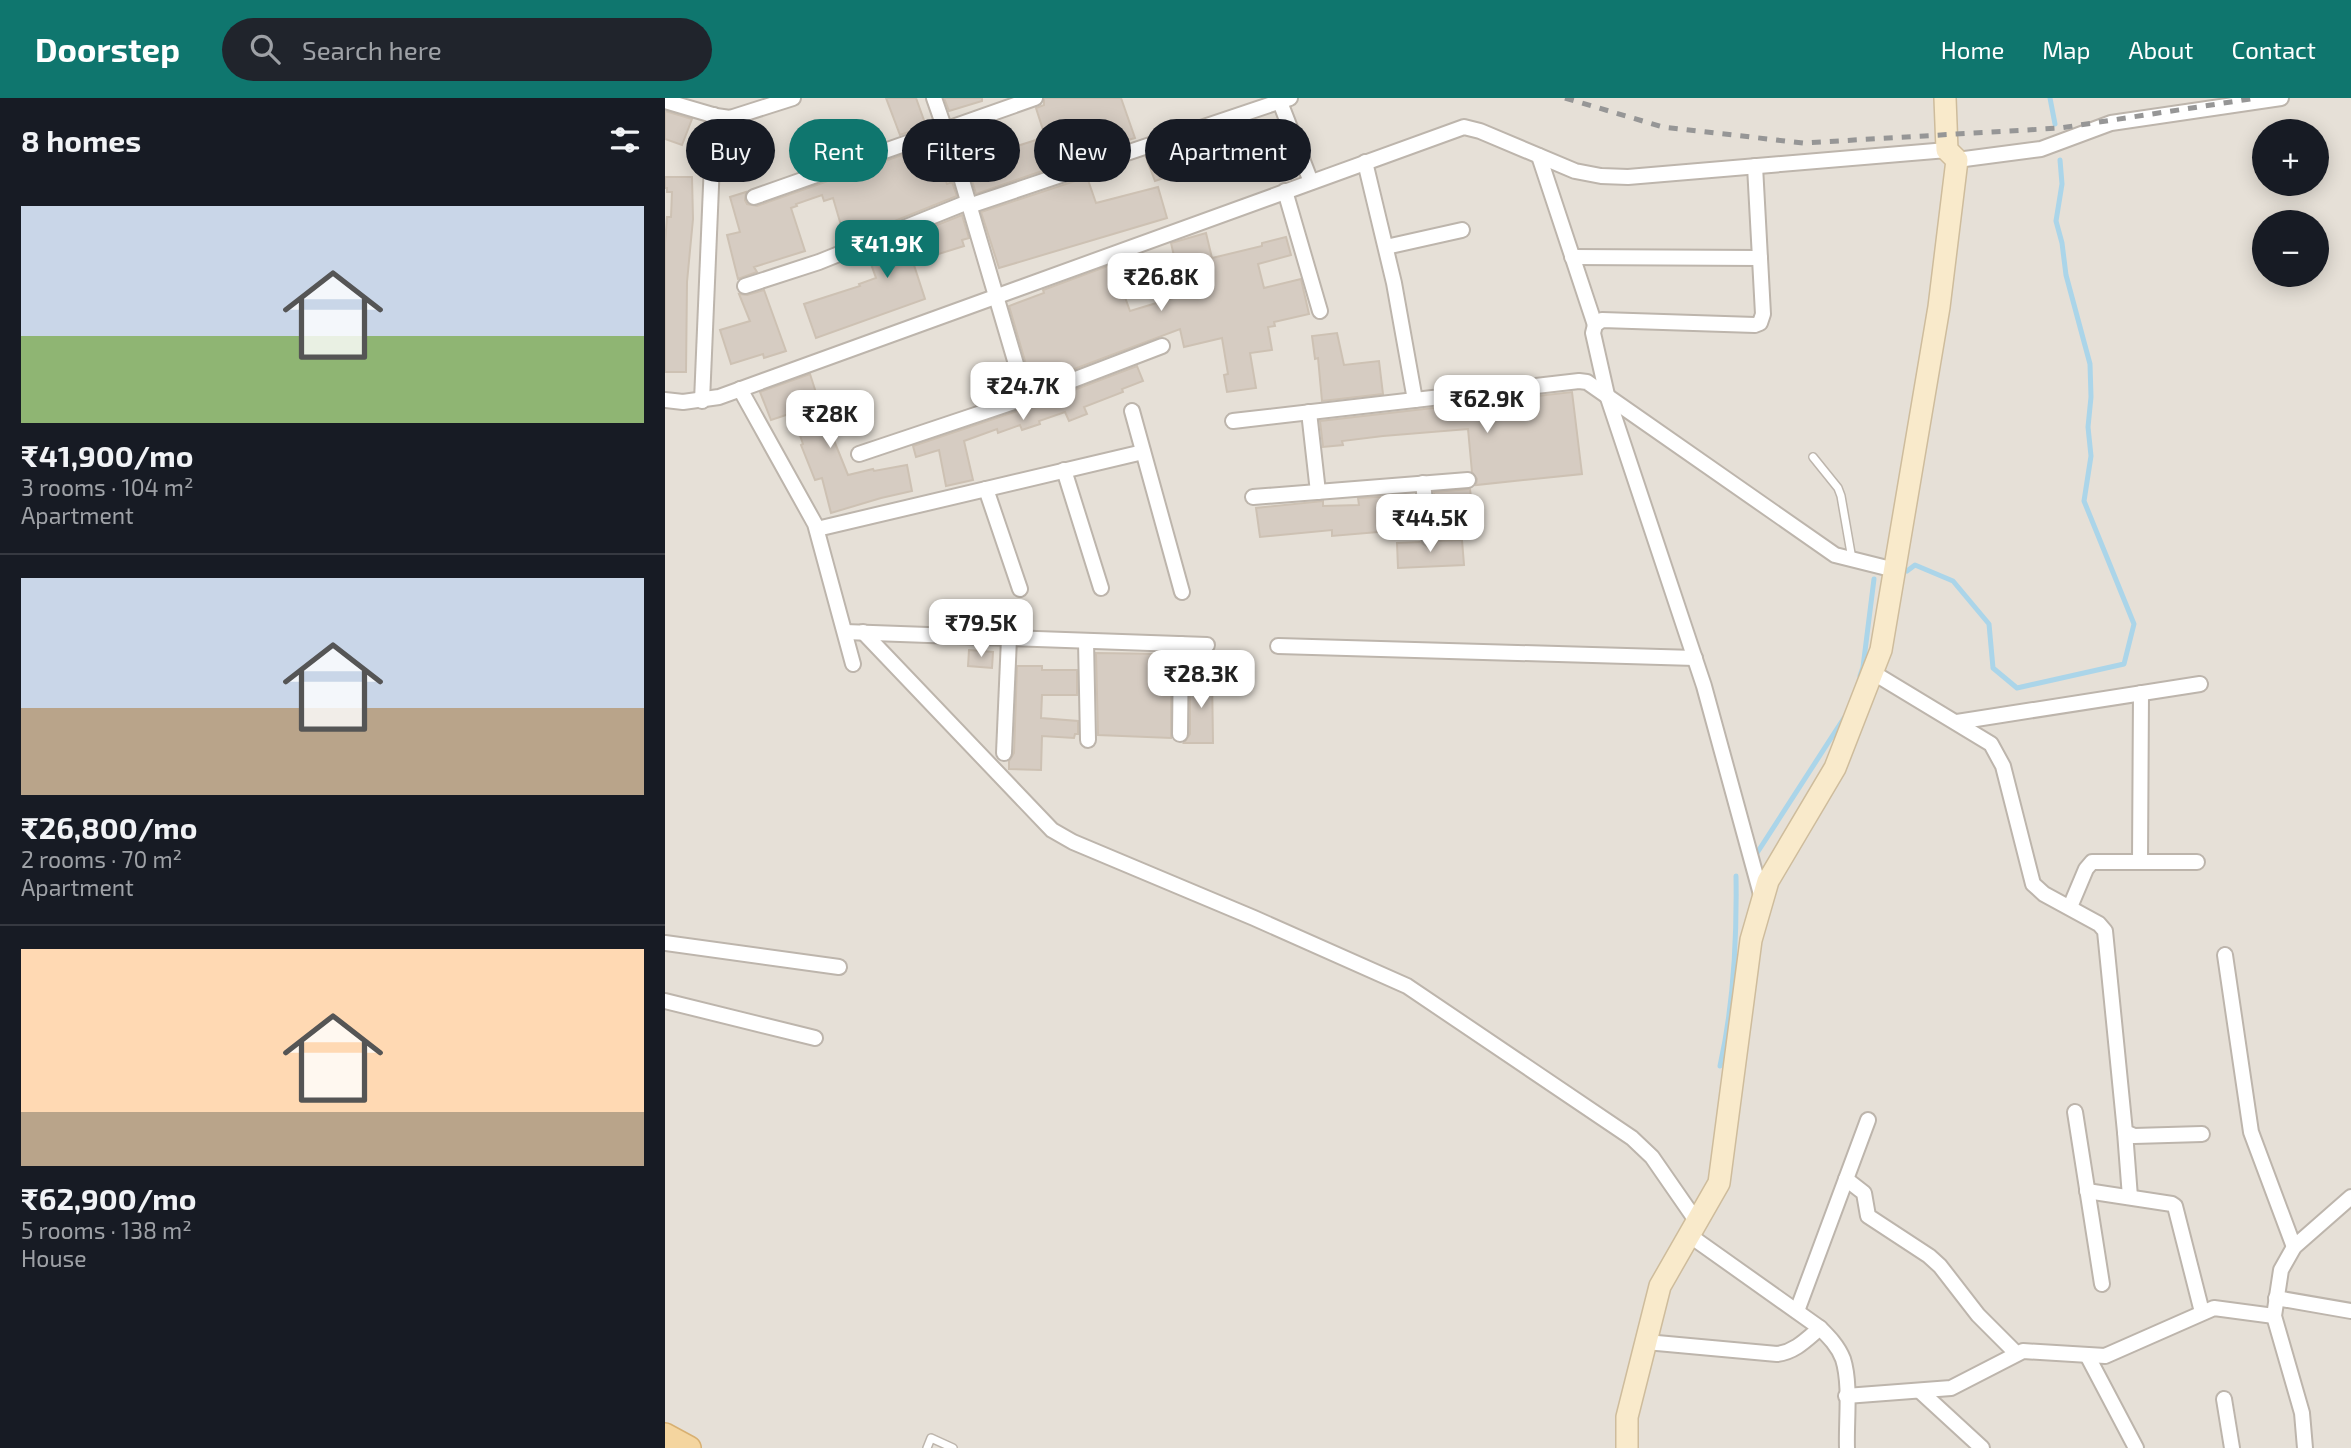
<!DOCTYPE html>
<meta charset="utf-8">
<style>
:root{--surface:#171b24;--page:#20242c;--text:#f1f3f6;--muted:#9ea1a6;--line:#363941;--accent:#0f766e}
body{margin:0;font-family:"Exo 2",sans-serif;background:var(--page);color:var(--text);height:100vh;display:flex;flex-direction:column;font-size:26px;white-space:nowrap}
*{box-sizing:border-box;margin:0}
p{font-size:23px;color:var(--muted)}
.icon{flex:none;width:38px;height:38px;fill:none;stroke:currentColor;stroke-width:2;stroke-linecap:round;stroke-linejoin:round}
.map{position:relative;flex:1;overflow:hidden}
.panel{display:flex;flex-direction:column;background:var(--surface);width:665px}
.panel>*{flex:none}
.guide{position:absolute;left:21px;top:21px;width:665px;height:63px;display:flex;gap:14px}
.controls{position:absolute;left:1587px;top:21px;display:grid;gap:14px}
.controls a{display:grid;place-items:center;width:77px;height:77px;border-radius:50%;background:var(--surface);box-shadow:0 4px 18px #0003;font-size:35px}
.price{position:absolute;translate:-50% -60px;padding:0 16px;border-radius:14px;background:#fff;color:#222;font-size:23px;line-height:46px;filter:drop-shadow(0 2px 4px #0008)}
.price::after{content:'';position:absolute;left:50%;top:42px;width:21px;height:16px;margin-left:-10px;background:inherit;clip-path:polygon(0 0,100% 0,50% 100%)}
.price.selected{background:var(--accent);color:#fff}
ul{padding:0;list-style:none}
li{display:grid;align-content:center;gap:14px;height:371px;padding:0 21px}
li+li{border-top:2px solid var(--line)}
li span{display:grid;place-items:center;height:217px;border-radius:0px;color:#555}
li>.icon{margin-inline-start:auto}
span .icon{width:126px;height:126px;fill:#fffc;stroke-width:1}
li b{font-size:30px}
h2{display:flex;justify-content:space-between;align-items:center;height:84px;padding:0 21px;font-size:30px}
.pill{padding:0 24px;border-radius:32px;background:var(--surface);box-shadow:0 4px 18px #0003;font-size:24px;line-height:63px}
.pill.selected{background:var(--accent);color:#fff}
header{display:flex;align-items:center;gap:42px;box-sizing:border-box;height:98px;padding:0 35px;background:var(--accent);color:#fff}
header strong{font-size:33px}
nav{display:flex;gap:38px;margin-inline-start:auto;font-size:24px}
.search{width:490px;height:63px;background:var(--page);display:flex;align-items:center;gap:18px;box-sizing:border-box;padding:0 24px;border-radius:38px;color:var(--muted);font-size:26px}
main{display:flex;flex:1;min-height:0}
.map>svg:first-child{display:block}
.residential{fill:#e6e0d7;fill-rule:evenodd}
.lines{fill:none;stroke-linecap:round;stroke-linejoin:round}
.stream{stroke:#abd5e9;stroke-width:5}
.building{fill:#d6ccc2;stroke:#cdc1b3;stroke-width:2}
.lane-casing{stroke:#bdb5ac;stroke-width:10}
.street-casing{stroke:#bdb5ac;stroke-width:18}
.secondary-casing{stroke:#cebc9c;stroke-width:24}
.primary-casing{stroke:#d8b071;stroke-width:26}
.lane{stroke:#fff;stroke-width:7}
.street{stroke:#fff;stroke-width:14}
.secondary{stroke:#f9eacb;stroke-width:21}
.primary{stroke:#f4d59f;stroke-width:23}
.rail{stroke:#969696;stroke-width:5;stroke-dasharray:9 9;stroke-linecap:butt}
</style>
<header>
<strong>Doorstep</strong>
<div class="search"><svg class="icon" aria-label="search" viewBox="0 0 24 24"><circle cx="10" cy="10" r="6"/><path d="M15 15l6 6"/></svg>Search here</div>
<nav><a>Home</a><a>Map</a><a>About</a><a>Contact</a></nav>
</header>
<main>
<section class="panel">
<h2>8 homes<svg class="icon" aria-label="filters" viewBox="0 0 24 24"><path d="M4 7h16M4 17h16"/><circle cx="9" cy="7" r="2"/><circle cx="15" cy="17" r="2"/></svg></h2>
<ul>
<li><span style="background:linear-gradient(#c9d6e8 60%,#8fb573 0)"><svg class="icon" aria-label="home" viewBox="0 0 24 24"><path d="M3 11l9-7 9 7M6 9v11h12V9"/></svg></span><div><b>₹41,900/mo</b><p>3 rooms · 104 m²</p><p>Apartment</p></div></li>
<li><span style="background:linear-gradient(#c9d6e8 60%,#b9a48a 0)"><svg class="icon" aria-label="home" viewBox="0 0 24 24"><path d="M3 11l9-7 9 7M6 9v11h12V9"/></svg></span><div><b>₹26,800/mo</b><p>2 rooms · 70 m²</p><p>Apartment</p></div></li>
<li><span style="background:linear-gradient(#ffd9b3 75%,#b9a48a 0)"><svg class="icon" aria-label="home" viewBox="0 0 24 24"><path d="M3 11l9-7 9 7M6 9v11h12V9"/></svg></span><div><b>₹62,900/mo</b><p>5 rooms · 138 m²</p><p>House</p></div></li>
</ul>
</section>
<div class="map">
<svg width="1686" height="1350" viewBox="0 0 1686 1350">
<rect width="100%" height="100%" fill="#f2eee8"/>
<path class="residential" d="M0,0H1686V1350H0ZM1600,33H1652V86H1600ZM1600,124H1652V177H1600Z"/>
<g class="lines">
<g class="stream">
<path d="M1385,0L1390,26"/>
<path d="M1242,473L1250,467L1288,483L1324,526L1328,570L1352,590L1459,566L1469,526L1419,403L1426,358L1423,329L1426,299L1425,266L1401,177L1397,145L1391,123L1397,86L1395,62"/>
<path d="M1195,578L1198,569L1209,481"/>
<path d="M1092,755L1179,620"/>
<path d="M1055,968C1069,905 1072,841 1071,778"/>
</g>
</g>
<g class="building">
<path d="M221,0H251L261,28L235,37Z"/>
<path d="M279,0H317V3L284,13Z"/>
<path d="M379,0H456L470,40L417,55L408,26L379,35L371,10L379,7Z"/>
<path d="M0,13L27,21L17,47L0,41Z"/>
<path d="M338,27L346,50L374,41L383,71L311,96L302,66L323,60L314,34Z"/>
<path d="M58,35H62L64,60L57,61Z"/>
<path d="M268,46L282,86L287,84L292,98L195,137L193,130L178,134L168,100L159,103L157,97L131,106L132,108L126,110L140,153L89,169L92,174L73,181L62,137L75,134L65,99L81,94L80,102L82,106L92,108Z"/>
<path d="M511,48L520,73L490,83L481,59Z"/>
<path d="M0,79H27L28,121L22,184L21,274H0V145L2,119H6L7,94H2V90H0Z"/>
<path d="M422,79L431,105L493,89L502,120L334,170L316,114Z"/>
<path d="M297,117L304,140L297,142L299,148L248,164L260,201L151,240L139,206L195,188L194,186L211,180L202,155Z"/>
<path d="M541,135L547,160L597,148V145L621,139L626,157L593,166L599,190L636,181L644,216L609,224L610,228L603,229L607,252L585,255L591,290L562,294L559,277L563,276L557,240L519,249L515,231L367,287L344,208L379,195L378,192L448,166L465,213L518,197L506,145Z"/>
<path d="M99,192L121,253L99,260L98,256L66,266L55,232L85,223L74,196L82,197Z"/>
<path d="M672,235L679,267L714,263L718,296L657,303L653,260L650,261L647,238Z"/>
<path d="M472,268L478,283L457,291L458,294L419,309L422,316L404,323L400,314L374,323L375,326L357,332L355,327L333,335L332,331L299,343L308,382L281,388L274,352L251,359L248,348L364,309Z"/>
<path d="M145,276L164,335H166L183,377L208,371L209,373L242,367L247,393L216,400L166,415L157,380L150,382L136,347L138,346L127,315L106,322L95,294Z"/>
<path d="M907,294L917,376L811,387L812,381L807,374L803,331L718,338L677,343L678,347L658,349L655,323Z"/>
<path d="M805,391L807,409L771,413L769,394Z"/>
<path d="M733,398L736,432L667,438V432L595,439L591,410L658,403V408L694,407L693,400Z"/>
<path d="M797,442L799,467L733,470L732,445L755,444L764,450L770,447L773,443Z"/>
<path d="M304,552L328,554L327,570L303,568Z"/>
<path d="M431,555L498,556L497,578H506V640L433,637Z"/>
<path d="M352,568H377V572H412V597H377L376,620L413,623V636H410L409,640L377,638L376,672L344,671V663L349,655Z"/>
<path d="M525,578H547L548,645H519L525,636Z"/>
</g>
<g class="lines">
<g class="lane-casing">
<g id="lane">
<path d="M1148,359L1173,390L1176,398L1187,461"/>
<path d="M262,1350L266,1340L288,1350"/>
</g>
</g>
<g class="street-casing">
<g id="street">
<path d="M269,0L293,69L361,300"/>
<path d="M0,3L51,18L65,20L128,0"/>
<path d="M615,4L646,84"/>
<path d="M874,58L930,227"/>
<path d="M1292,62L1376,51L1446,25L1616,0"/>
<path d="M700,64L729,185L750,302"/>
<path d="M1090,68L1098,216L1095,225L1090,227L937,222L930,227L928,235L942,297L1039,588L1097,800"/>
<path d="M620,93L655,213"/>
<path d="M89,99L370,0"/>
<path d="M304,108L625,0"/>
<path d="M721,149L797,132"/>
<path d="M907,159L1095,160"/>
<path d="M80,188L154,164L303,104"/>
<path d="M75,291L150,426L188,566"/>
<path d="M0,302L18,304L54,299L799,29L815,33L910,73L936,78L963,79L1282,52"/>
<path d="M37,303L49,17"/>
<path d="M467,313L517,494"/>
<path d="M644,314L653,394"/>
<path d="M568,323L914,283L922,284L1170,457L1230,472"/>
<path d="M194,356L361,300L497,248"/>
<path d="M399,372L436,490"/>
<path d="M758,385L764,440"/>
<path d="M321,391L355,491"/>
<path d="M588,399L803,382"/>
<path d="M152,431L478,354"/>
<path d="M180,534L542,547"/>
<path d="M198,534L387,732L408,744L589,820L742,888L967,1040L987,1059L1032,1124"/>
<path d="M421,543L423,642"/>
<path d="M613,548L1030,560"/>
<path d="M1207,574L1326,646L1338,668L1368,786L1379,796L1434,826L1440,833L1460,1034L1469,1038L1537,1036"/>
<path d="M1292,624L1535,586"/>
<path d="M515,636L516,546"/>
<path d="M339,655L344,540"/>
<path d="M1475,763L1476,595"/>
<path d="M1405,809L1421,771L1427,764H1532"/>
<path d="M0,845L174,869"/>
<path d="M1560,857L1586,1034L1629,1149"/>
<path d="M0,903L150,940"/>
<path d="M1410,1014L1437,1186"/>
<path d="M1460,1034L1465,1099"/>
<path d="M1181,1081L1199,1095L1203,1118L1264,1158L1275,1168L1313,1217L1351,1255"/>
<path d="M1422,1093L1507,1106L1510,1108L1537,1214"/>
<path d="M1024,1137L1155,1230C1164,1239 1173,1248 1178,1261C1186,1286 1181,1324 1182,1350"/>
<path d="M1611,1200L1686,1213"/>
<path d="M1132,1213L1203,1022"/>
<path d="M981,1244L1112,1256C1130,1254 1142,1241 1155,1230"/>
<path d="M1422,1257L1471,1350"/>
<path d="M1255,1293L1317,1350"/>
<path d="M1181,1298L1286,1290L1358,1253L1440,1258L1549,1210L1609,1218"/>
<path d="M1559,1301L1567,1350"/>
<path d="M1640,1350L1637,1315L1609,1218L1616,1172L1629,1149L1686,1099"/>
</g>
</g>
<g class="secondary-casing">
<path id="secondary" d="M962,1350V1319L995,1188L1054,1085L1086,842L1103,783L1170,670L1216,552L1274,209L1292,62L1282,52L1280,0"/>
</g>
<g class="primary-casing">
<path id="primary" d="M0,1337L24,1350"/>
</g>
<use href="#lane" class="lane"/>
<use href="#street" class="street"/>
<use href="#secondary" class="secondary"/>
<use href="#primary" class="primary"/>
<path class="rail" d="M900,0L998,29L1138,45L1395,30L1592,0"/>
</g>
</svg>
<div class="controls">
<a>+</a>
<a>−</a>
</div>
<b class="price selected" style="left:222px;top:182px">₹41.9K</b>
<b class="price" style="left:496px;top:215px">₹26.8K</b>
<b class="price" style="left:358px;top:324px">₹24.7K</b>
<b class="price" style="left:822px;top:337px">₹62.9K</b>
<b class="price" style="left:165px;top:352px">₹28K</b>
<b class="price" style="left:765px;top:456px">₹44.5K</b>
<b class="price" style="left:316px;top:561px">₹79.5K</b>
<b class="price" style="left:536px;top:612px">₹28.3K</b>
<div class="guide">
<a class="pill">Buy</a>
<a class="pill selected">Rent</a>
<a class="pill">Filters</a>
<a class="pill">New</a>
<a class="pill">Apartment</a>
</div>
</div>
</main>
